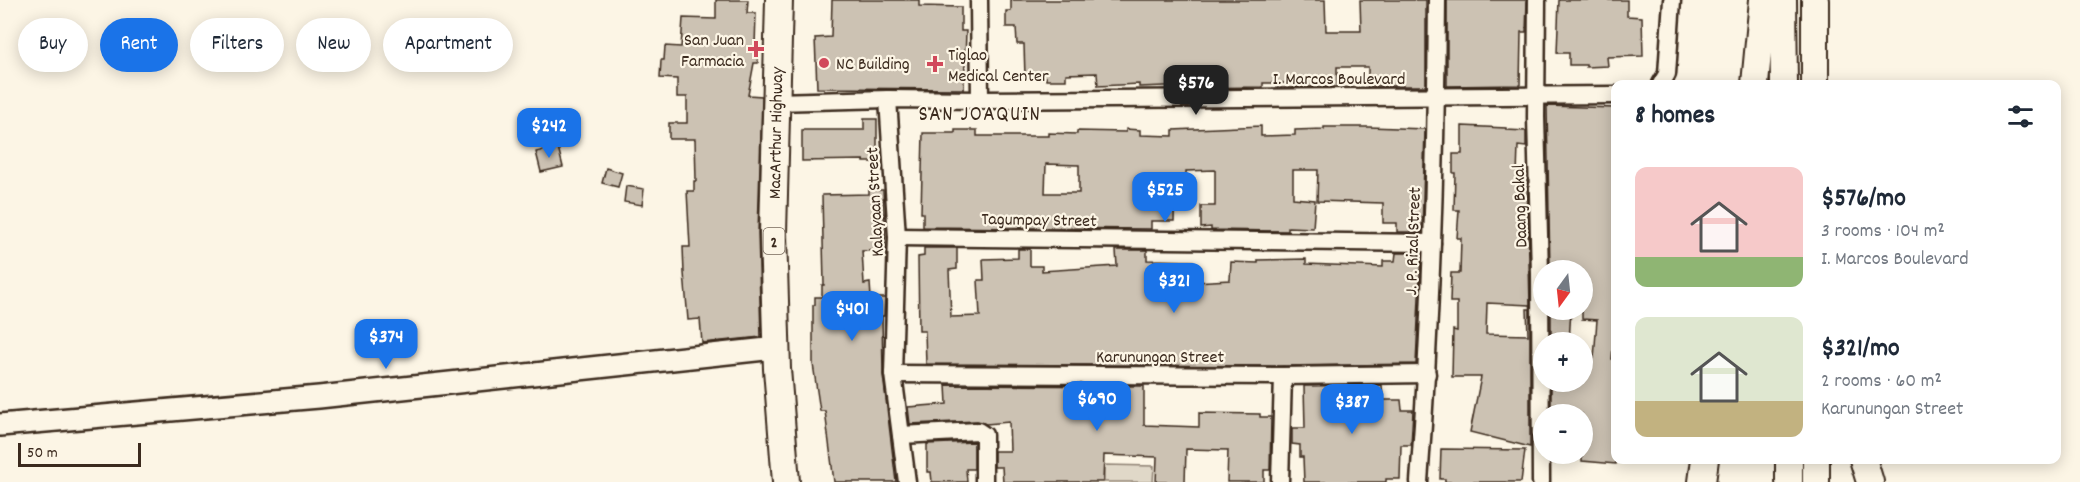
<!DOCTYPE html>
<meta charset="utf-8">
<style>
:root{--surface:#fff;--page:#f6f6f7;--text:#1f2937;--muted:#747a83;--accent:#1a73e8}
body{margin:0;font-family:Dekko,sans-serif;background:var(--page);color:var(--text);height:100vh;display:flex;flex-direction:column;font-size:22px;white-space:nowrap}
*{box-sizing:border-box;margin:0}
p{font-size:20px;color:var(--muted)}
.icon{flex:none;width:33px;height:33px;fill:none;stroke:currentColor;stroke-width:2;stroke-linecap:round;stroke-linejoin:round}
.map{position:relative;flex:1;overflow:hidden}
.sheet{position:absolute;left:1611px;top:80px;width:450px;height:384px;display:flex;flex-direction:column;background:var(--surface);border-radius:12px;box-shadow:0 3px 15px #0003}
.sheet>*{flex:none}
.banner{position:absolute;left:18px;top:18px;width:570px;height:54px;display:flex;gap:12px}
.needle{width:39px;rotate:195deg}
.controls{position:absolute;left:1533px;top:260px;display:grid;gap:12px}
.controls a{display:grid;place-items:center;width:60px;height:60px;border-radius:50%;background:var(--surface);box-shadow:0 3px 15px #0003;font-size:30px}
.scale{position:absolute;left:18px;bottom:15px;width:123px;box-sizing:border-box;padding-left:6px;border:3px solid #3b2a1e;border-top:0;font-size:16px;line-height:21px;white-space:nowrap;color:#3b2a1e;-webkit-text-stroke:4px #fcf5e5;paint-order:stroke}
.price{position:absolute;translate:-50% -51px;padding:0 14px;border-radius:12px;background:var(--accent);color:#fff;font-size:20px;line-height:39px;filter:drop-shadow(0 2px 3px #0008)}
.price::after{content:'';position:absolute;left:50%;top:36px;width:18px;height:14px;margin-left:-9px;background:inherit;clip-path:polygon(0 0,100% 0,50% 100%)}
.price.active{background:#222;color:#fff}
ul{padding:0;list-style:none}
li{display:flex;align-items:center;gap:18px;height:150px;padding:0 24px}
li span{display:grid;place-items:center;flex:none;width:168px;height:120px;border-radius:12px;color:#555}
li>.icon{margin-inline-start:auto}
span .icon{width:72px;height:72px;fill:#fffc;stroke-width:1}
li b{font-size:26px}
h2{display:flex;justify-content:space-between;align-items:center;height:72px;padding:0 24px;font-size:26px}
.chip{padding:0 21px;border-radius:27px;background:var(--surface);box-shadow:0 3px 15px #0003;font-size:21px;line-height:54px}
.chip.active{background:var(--accent);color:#fff}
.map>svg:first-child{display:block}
.green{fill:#e0d8c8;stroke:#8e8173;stroke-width:1.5}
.building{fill:#ccc2b3;stroke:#3b2a1e;stroke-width:1.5;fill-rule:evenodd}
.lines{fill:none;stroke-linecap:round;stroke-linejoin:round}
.minor-casing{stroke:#3b2a1e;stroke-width:21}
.major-casing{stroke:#3b2a1e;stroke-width:26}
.highway-casing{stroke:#3b2a1e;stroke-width:30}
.minor{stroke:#fcf5e5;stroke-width:16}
.major{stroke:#fcf5e5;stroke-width:21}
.highway{stroke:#fcf5e5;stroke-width:26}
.poi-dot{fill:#d1495b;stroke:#fcf5e5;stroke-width:2}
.labels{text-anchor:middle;stroke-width:4.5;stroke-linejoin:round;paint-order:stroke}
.shield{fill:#fcf5e5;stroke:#75675a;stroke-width:1.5}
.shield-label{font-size:16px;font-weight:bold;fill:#3b2a1e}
.poi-label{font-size:18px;fill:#3b2a1e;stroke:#fcf5e5;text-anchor:start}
.street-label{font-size:18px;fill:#3b2a1e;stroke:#fcf5e5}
.quarter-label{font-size:21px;letter-spacing:1.5px;fill:#3b2a1e;stroke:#fcf5e5}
</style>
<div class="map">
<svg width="2080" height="482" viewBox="0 0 2080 482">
<rect width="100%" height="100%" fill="#fcf5e5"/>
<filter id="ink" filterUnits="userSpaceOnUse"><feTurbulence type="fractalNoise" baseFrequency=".0167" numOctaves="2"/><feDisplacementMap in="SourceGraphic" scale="12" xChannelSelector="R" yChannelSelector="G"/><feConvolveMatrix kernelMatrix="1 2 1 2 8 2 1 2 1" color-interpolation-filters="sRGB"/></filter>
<g filter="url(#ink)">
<path class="green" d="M1104,465L1154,466L1153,482H1104Z"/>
<g class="building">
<path d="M716,0H748L747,13H756L755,46H759L758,63H754L748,95L762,96L758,233L761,337L702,343L700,319L688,320L684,273L683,247H690L687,191H694V181H696L695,139H669V123H687V97H677V79L660,78L661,60H664L665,46L681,47L683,18L716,19Z"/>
<path d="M832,0H919V6L961,7V31H966L964,89L817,88L815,38L831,37Z"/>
<path d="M1011,0H1325L1326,31H1361L1360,0H1426V86H1368V67H1337V87H1295L1294,83H1263V87L1191,88V85L1139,87V84L1098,86L1097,73L1066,74V80H1046V77H1025L1024,44H1017L1016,27H1006V11H1011Z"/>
<path d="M1447,0H1527L1526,32H1521L1520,85L1447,86Z"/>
<path d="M1559,0H1627V16L1642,17L1643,56L1607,57L1608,66L1586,67V65H1569V53H1557Z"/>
<path d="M1547,106L1616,108V314L1612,359H1616V464L1582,461V414H1551V381H1582V358H1594L1597,320L1582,319V270H1550Z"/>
<path d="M864,119H877V162H864V160L802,161V130H864Z"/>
<path d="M1261,126V136L1295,135V130L1324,129V127H1369L1425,129L1422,232H1397V223H1383V203L1317,201L1318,170H1293V198L1315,200L1313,228L1288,227V231L1211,230V227L1201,228V206H1215V170L1186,171V177H1175L1174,221H1151V229L923,227V213H921L923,133H955V130H977V136H1048V133L1077,134V131L1126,132V129L1140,130V135L1173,136V130ZM1046,164L1079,165V193H1045Z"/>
<path d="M1462,126L1506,128V130L1526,131V147L1518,146L1517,175H1527L1530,305L1487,303L1486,334L1528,335L1527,309H1530V447L1470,432L1481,377H1452L1453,330L1457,331V302H1450L1451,273H1460L1461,238H1457L1459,210H1454L1455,173H1453V154H1462Z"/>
<path d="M558,147L563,167L541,172L536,152Z"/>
<path d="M606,168L622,173L618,187L602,183Z"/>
<path d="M626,186L644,189L642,205L624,202Z"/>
<path d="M869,190H883L886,250L862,251L864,284L870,283L871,298H885L884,316H882L883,375L896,482H834L825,411H820L813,364V305H815V297H822V285H824L822,195L869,194Z"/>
<path d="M924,248H957V269L949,270L951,317L980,316L978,280H984L983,259L1018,258V249H1030V266H1042V271L1117,266L1116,250H1147V260L1193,261L1194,282L1230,280L1231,262L1258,263V260L1306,259V264L1383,267V261H1395L1396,253H1421L1416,364L1283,366L926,364L925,331H919L918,257L924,256Z"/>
<path d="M1551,309H1571L1569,342H1551Z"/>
<path d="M946,385L1144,386V425L1199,427V413L1260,414V417H1271L1270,470H1264V482H1227L1228,450L1186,449L1185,482H1156L1157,457L1104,455L1103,482H1003L1002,467H994V451H1010L1009,422L986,424L977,421L910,424L908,407L947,404Z"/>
<path d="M1382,385L1383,400H1401L1402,410H1413L1411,445H1401L1400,479H1386V482H1304L1303,457H1300V445L1292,444V428H1305L1304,386Z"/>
<path d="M974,442V469H966L967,482H932L931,472H927V444Z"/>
<path d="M1441,449L1525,450L1521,482H1445V479H1440Z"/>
</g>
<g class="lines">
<g class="minor-casing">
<g id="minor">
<path d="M979,0L980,100"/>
<path d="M1537,0L1536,117L1540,274L1541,482"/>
<path d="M1661,84L1667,74L1672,0"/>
<path d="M888,99L897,237L893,374L907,482"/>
<path d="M775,102L888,99L980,100L1616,95"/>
<path d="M897,237L1432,243"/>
<path d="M893,374L1283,376L1427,374"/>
<path d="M901,435L978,431L984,435V482"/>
<path d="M1280,482L1283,376"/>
<path d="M1419,482C1431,322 1436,161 1437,0"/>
</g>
</g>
<g class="major-casing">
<path id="major" d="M0,425L319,397L776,348"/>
</g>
<g class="highway-casing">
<g id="highway">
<path d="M779,0L773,233L777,369L786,482"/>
<path d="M1783,0L1784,84"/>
<path d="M1755,84L1763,0"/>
<path d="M1815,84V0"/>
<path d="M1789,459V482"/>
<path d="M1816,459V482"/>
<path d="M1863,459L1870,482"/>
<path d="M1702,482L1705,459"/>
</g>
</g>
<use href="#minor" class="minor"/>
<use href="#major" class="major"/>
<use href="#highway" class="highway"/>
</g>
</g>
<g class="poi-dot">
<path d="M753 40h6v6h6v6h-6v6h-6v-6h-6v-6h6z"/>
<circle cx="824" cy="63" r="6"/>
<path d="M932 55h6v6h6v6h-6v6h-6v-6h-6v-6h6z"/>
</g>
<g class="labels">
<rect class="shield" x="763.5" y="228" width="21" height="26" rx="4.5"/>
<g class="shield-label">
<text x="774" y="247">2</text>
</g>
<g class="poi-label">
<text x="744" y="45" text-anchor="end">San Juan<tspan x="744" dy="21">Farmacia</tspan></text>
<text x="948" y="60">Tiglao<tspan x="948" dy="21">Medical Center</tspan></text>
<text x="836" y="69">NC Building</text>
</g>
<g class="street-label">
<text x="1339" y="84">I. Marcos Boulevard</text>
<text transform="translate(775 133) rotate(-89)" y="6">MacArthur Highway</text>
<text transform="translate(874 202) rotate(-93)" y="6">Kalayaan Street</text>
<text transform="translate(1519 206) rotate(-92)" y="6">Daang Bakal</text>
<text transform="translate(1039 219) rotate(1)" y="6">Tagumpay Street</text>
<text transform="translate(1412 241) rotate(-88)" y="6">J. P. Rizal Street</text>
<text x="1160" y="362">Karunungan Street</text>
</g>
<g class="quarter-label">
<text x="980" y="120">SAN JOAQUIN</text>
</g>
</g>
</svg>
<div class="controls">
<a><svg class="needle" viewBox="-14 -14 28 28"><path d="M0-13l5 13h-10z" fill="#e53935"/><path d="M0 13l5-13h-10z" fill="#747a83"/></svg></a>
<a>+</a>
<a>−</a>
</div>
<div class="scale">50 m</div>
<b class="price active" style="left:1196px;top:116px">$576</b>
<b class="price" style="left:549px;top:159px">$242</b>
<b class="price" style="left:1165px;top:223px">$525</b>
<b class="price" style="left:1174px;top:314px">$321</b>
<b class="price" style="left:852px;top:342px">$401</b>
<b class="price" style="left:386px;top:370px">$374</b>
<b class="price" style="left:1097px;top:432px">$690</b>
<b class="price" style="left:1352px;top:435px">$387</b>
<div class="banner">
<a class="chip">Buy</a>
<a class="chip active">Rent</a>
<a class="chip">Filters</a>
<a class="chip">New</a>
<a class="chip">Apartment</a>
</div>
<section class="sheet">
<h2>8 homes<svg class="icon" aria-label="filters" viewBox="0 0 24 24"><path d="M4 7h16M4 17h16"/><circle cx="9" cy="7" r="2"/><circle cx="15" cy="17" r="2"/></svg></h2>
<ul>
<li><span style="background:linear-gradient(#f6c9c9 75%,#8fb573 0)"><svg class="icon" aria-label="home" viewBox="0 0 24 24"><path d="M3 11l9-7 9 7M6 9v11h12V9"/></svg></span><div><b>$576/mo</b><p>3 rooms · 104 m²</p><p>I. Marcos Boulevard</p></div></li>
<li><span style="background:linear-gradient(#dfe7d0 70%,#c2b280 0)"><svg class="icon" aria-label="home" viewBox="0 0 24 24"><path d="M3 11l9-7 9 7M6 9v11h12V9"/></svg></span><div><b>$321/mo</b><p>2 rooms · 60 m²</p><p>Karunungan Street</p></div></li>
</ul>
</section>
</div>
